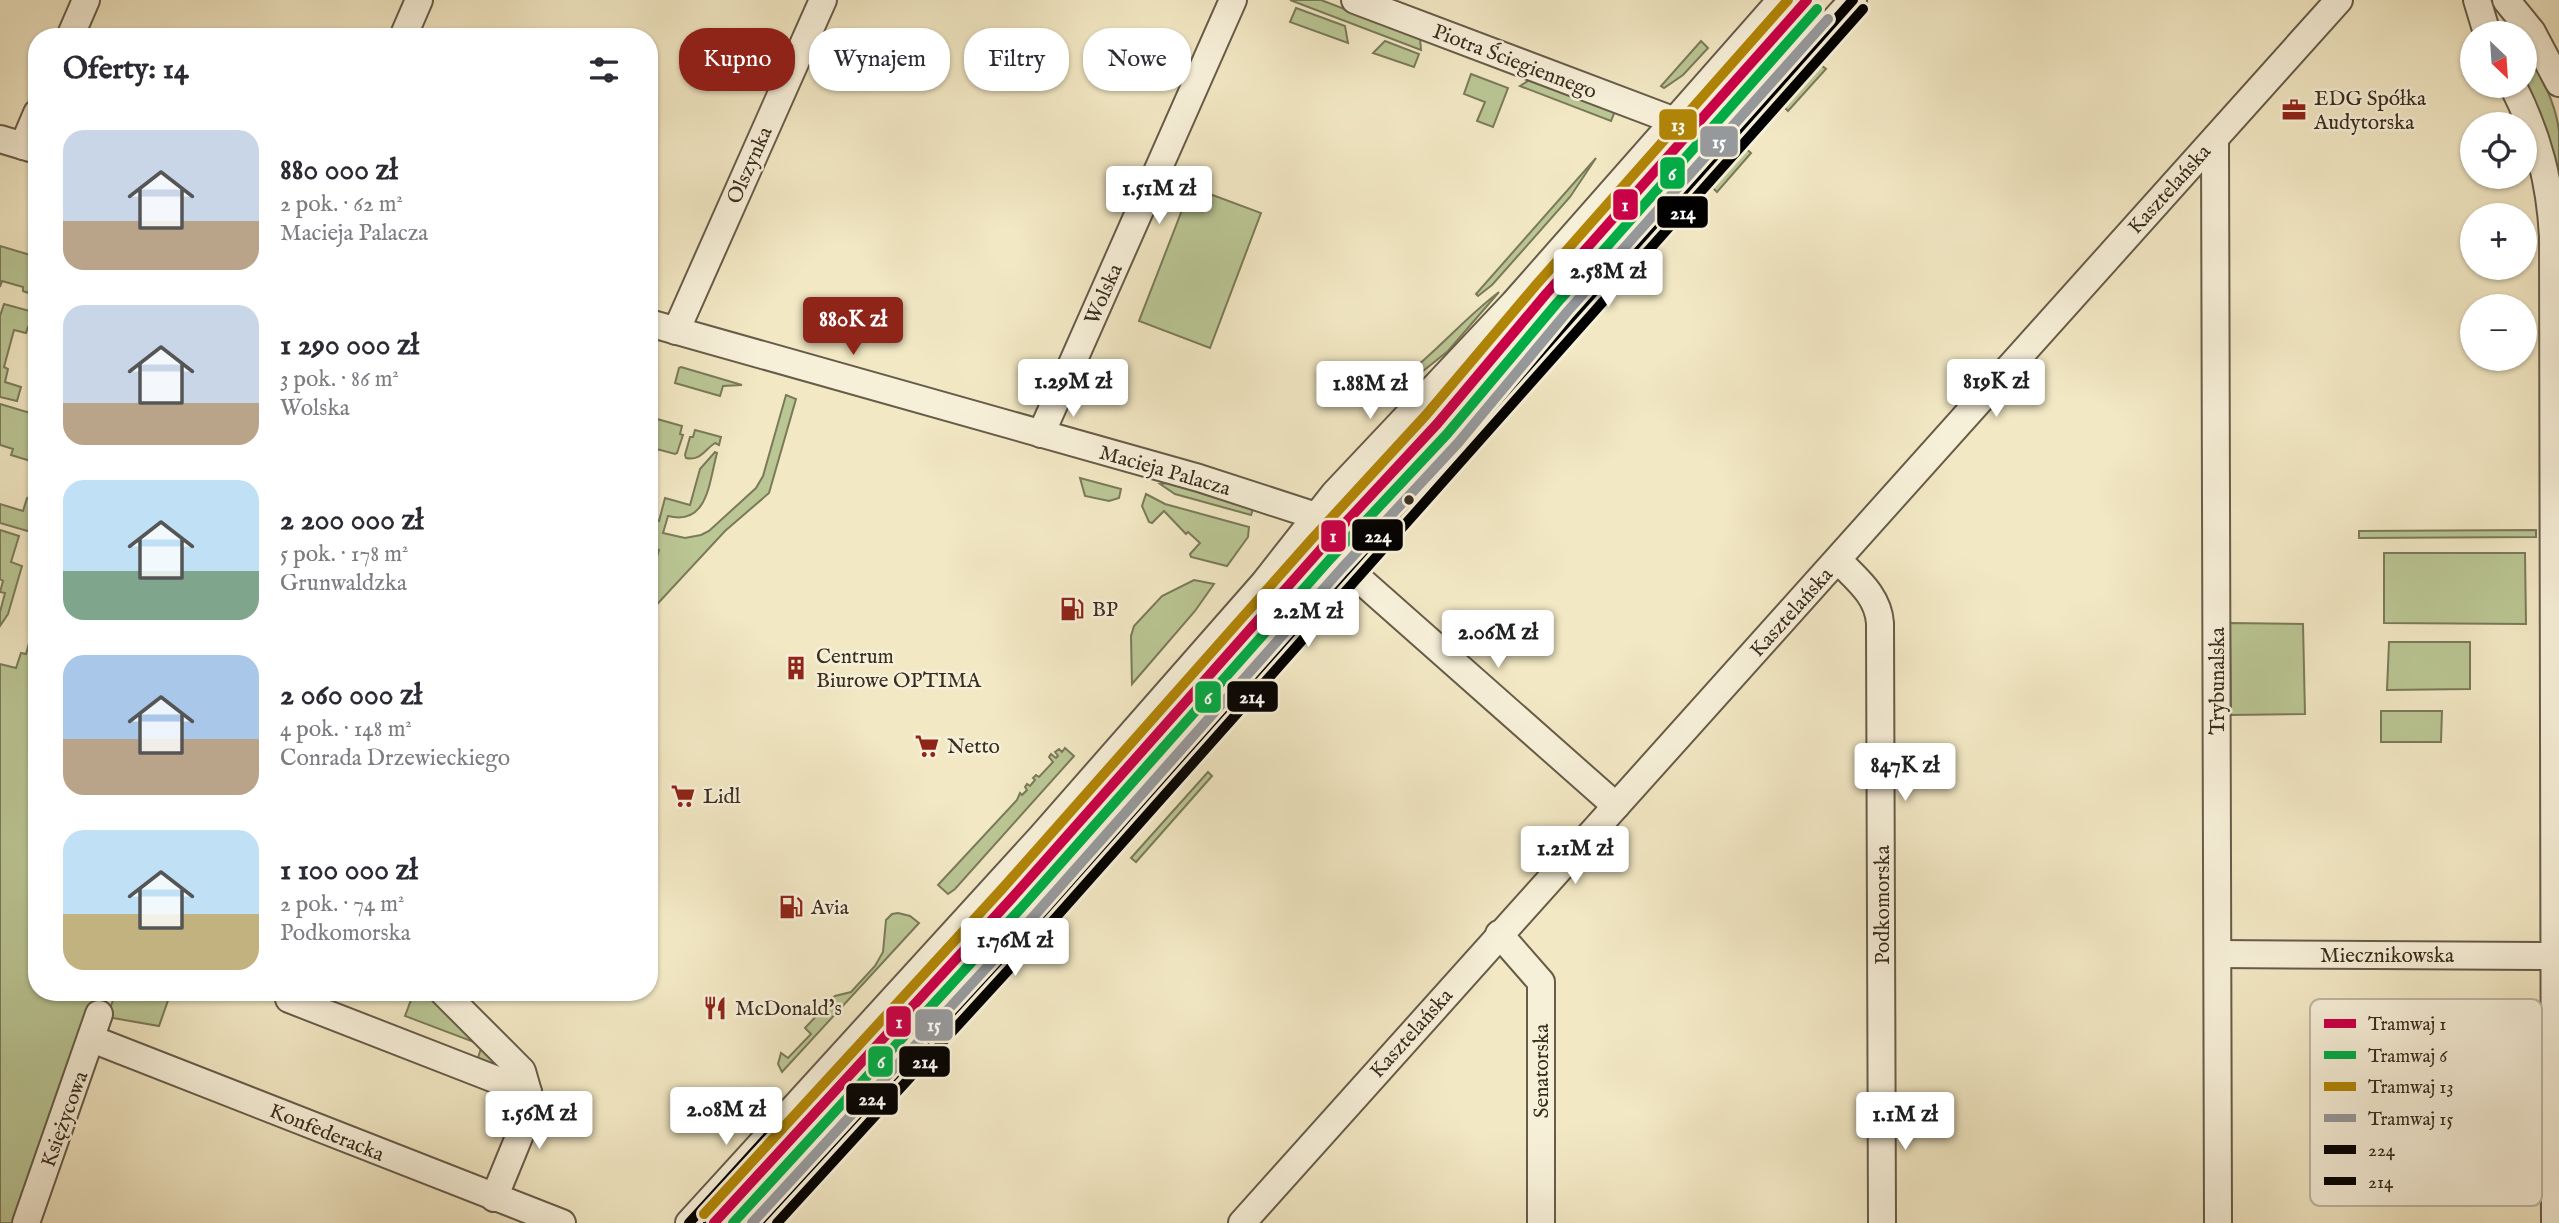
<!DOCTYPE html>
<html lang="pl">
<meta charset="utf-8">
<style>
:root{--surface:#fff;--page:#f7f7f7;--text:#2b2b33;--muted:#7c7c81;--accent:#8f2418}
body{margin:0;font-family:"IM FELL English",serif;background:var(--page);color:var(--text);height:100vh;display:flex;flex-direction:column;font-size:26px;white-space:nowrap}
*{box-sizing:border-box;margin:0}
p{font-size:23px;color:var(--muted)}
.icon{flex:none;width:38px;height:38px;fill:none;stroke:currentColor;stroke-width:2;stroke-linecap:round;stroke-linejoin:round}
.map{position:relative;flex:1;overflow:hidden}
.side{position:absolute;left:28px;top:28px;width:630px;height:973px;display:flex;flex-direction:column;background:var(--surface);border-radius:28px;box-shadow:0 2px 5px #0004}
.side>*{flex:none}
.hud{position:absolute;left:679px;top:28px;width:665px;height:63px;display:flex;gap:14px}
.needle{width:46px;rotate:155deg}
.tools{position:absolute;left:2460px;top:21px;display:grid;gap:14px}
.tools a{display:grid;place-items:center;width:77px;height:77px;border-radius:50%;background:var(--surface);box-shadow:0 2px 5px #0004;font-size:35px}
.price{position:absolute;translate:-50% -60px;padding:0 16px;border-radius:7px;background:#fff;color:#222;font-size:23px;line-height:46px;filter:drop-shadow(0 2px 4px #0008)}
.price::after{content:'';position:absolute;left:50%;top:42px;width:21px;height:16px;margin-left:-10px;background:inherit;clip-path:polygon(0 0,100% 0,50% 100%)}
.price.active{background:var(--accent);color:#fff}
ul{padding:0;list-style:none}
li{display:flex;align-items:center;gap:21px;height:175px;padding:0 35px}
li span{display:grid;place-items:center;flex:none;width:196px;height:140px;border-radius:21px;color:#555}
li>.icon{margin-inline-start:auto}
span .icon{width:84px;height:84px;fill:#fffc;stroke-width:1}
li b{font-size:30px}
h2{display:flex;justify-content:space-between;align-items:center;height:84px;padding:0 35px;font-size:30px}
.tag{padding:0 24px;border-radius:28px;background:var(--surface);box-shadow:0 2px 5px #0004;font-size:24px;line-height:63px}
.tag.active{background:var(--accent);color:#fff}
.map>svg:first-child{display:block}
.green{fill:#bac694;stroke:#7a7a5a;stroke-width:2}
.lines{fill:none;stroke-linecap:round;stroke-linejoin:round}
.minor-casing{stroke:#675c49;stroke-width:30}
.minor{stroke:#f7f0d9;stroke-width:26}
.bus-1-casing{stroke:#f7f0d9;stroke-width:16}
.bus-2-casing{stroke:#f7f0d9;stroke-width:16}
.bus-1{stroke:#000;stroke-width:10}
.bus-2{stroke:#000;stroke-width:10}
.tram-1-casing{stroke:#f7f0d9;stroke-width:16}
.tram-2-casing{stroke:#f7f0d9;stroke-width:16}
.tram-3-casing{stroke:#f7f0d9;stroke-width:16}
.tram-4-casing{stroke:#f7f0d9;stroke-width:16}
.tram-1{stroke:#ca0047;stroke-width:10}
.tram-2{stroke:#00ad46;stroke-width:10}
.tram-3{stroke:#b18506;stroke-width:10}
.tram-4{stroke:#96999c;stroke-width:10}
.bus-dot{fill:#392d20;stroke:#f7f0d9;stroke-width:2.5}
.labels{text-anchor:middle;stroke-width:5;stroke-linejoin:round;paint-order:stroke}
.street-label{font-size:21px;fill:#392d20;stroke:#f7f0d9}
.poi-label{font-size:21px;fill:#392d20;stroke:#f7f0d9;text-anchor:start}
.key{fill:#f7f0d9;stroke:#beb6a2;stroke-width:2}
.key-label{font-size:19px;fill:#392d20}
.line-badge{stroke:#f7f0d9;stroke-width:2.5}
.badge-label{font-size:19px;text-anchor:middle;font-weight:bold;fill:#fff}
</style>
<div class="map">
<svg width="2559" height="1223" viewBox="0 0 2559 1223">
<rect width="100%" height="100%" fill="#f2e8c4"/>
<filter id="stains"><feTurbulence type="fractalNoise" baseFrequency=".00286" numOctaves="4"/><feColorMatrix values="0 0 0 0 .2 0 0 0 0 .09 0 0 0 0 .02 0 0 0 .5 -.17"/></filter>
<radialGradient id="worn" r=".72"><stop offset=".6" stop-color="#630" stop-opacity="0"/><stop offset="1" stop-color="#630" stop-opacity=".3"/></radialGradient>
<g class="green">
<path d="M1290,0H1321L1420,38L1421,50Z"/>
<path d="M1296,8L1345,26L1348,43L1290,22Z"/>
<path d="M1385,41L1419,54L1414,67L1373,53Z"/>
<path d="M1701,41L1708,48L1683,75L1664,88L1661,86Z"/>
<path d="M2525,50C2540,72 2556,104 2559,131C2559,147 2559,164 2559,180L2549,139L2525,82Z"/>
<path d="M1817,62L1826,69L1788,111L1781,104L1780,98L1811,63Z"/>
<path d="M1471,74L1508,88L1493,127L1477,121L1485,102L1464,94Z"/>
<path d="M1531,79L1615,111L1611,121L1520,86Z"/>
<path d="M1737,146H1743L1751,153L1717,192L1709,184L1708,178Z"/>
<path d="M1596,158L1570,197L1492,285L1478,296L1476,294Z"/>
<path d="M1191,187L1261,213L1210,348L1139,321Z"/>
<path d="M0,246L37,257V290L30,288L28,293L23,291V287L2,281L0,287Z"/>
<path d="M1499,292L1448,351L1423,371L1418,365C1446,341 1470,314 1499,292Z"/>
<path d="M4,304L37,313V329L28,327L26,333L14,330L4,367L8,369L5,382L21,387L17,401L0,397V316Z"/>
<path d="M681,367L742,385L723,386L720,396L675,383L679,368Z"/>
<path d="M786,395L796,399L769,493L725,531L649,613V585L659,550L649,547V519L659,521L665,498L690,505L700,469L715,452L717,453C709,482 708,526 668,516L663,533L685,538L701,535L709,531L756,488L763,476Z"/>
<path d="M0,404L37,415V463L11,455L13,449L0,445Z"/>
<path d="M650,417L682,426L680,434L683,435L677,453L675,454L649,447Z"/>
<path d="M695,430L721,437L719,445L715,443C704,450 701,461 686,458L685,455L690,437H693Z"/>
<path d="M1080,478L1121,489L1119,498L1109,501L1085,496Z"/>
<path d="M37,483V513L31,532L0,523V504L23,511L27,498L32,500Z"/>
<path d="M1168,483L1253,509L1251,515L1175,494L1160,484Z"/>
<path d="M1146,494L1165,504L1249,527L1248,537L1227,566L1191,557L1190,554L1200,543L1188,532L1186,534L1164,511L1152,523L1149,522L1142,506Z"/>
<path d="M0,530L19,536L11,562L22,566L8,614L0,626V612L5,593L0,592L3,581L0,579Z"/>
<path d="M2536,530V537L2359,538V531Z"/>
<path d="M2384,553H2525L2526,624L2384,623Z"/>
<path d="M1194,580L1214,584L1195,611L1132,684L1131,636L1134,626L1162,596Z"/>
<path d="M37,615V992H100L13,1223H0V664L16,668L21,653L26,654L34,625L30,623L31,620L35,621Z"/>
<path d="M2230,623L2303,624L2305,714L2231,715Z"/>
<path d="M2389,642H2470V689L2387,690Z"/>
<path d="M2381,711H2442L2441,742H2381Z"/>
<path d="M1065,748L1074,756L955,889L948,894L938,885L1017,800L1020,793L1022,795L1027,790L1025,787L1027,784L1030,786L1035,780L1033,778L1036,775L1039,777L1053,762L1049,757L1051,754L1056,758L1058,756L1055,752L1059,749L1062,752Z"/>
<path d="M1208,772L1212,776L1136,862L1131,858Z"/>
<path d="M898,913L910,916L919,923L782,1072L778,1064L781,1053L788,1058L811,1034L805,1028L835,996L851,992L875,966L883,952L886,920L892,914Z"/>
<path d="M116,992H171L159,1026L107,1017Z"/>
<path d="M414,992H437L509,1071L477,1061L482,1045L405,1016Z"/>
</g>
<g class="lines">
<g class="minor-casing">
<g id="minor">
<path d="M1355,0L1675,121"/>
<path d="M2477,0L2487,33"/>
<path d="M2506,0L2532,32L2559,83"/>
<path d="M70,37L86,0"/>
<path d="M403,37L419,0"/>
<path d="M2513,86C2538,135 2550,182 2553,236L2555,1223"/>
<path d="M0,139L37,150"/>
<path d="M2215,139L2218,1223"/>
<path d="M23,146L37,113"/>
<path d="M649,323L1199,478L1316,516"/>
<path d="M676,331L823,0"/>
<path d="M1041,434L1233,0"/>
<path d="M1838,560C1856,579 1878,595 1880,623L1882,1223"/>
<path d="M1348,569L1616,806"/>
<path d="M1499,934L1541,982V1223"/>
<path d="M2218,954L2555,956"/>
<path d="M287,992L289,999L528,1092"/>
<path d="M443,992L522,1071L528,1092V1115L494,1198"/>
<path d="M92,1039L562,1223"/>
<path d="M26,1223L99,1014"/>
<path d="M689,1223L1041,837L1264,583L1334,494L1514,303L1781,0"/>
<path d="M758,1223L1024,933L1769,92L1853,0"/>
<path d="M1242,1223L2339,0"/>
</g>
</g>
<use href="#minor" class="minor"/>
<g class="bus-1-casing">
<g id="bus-1">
<path d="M689,1223L780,1123"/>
<path d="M758,1223L1024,933L1853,0"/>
</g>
</g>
<g class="bus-2-casing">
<g id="bus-2">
<path d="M708,1223L790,1132"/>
<path d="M777,1223L1034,942L1863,9"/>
</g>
</g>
<use href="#bus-1" class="bus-1"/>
<use href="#bus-2" class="bus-2"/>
<g class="tram-1-casing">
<path id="tram-1" d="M714,1223L1012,898L1321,549L1437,424L1546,294L1807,0"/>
</g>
<g class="tram-2-casing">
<path id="tram-2" d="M733,1223L1022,907L1331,558L1447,434L1557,303L1817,9"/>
</g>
<g class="tram-3-casing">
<path id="tram-3" d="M704,1214L1002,889L1311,540L1426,415L1536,285L1788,0"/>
</g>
<g class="tram-4-casing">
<path id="tram-4" d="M752,1223L1033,917L1342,568L1458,443L1567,312L1828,19"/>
</g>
<use href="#tram-1" class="tram-1"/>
<use href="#tram-2" class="tram-2"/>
<use href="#tram-3" class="tram-3"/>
<use href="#tram-4" class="tram-4"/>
</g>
<defs>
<g id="office-bare" transform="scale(1.89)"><path d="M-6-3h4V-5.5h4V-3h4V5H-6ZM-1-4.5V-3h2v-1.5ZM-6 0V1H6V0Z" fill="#8f2418" stroke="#f7f0d9" stroke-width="2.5" paint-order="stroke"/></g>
<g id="fuel-bare" transform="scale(1.89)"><path d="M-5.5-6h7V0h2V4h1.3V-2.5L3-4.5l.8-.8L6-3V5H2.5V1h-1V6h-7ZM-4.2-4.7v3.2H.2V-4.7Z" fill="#8f2418" stroke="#f7f0d9" stroke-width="2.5" paint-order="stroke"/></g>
<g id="building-bare" transform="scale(1.89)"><path d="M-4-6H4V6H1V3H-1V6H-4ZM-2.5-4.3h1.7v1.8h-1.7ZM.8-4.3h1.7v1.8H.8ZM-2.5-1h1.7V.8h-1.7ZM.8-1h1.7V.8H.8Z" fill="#8f2418" stroke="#f7f0d9" stroke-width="2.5" paint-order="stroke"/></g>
<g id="supermarket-bare" transform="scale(1.89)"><path d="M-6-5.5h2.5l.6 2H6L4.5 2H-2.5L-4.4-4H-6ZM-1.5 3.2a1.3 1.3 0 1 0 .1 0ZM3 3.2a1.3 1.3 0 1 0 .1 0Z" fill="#8f2418" stroke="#f7f0d9" stroke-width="2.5" paint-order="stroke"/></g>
<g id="restaurant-bare" transform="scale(1.89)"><path d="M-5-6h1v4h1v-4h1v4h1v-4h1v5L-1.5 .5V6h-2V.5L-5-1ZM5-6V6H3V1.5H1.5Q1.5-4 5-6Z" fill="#8f2418" stroke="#f7f0d9" stroke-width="2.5" paint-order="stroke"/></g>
</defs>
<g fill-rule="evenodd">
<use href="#office-bare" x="2294" y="110"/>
<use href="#fuel-bare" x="1072" y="609"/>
<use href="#building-bare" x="796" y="668"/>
<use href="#supermarket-bare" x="927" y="746"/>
<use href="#supermarket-bare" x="683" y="796"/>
<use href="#fuel-bare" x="791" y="907"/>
<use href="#restaurant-bare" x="715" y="1008"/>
</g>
<circle class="bus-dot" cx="1409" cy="500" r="6"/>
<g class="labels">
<g class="street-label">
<text transform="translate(1515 61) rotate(21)" y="7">Piotra Ściegiennego</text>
<text transform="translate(749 165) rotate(-66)" y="7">Olszynka</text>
<text transform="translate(2169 189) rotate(-48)" y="7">Kasztelańska</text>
<text transform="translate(1103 294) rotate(-66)" y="7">Wolska</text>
<text transform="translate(1165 470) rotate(16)" y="7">Macieja Palacza</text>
<text transform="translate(1791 612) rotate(-48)" y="7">Kasztelańska</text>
<text transform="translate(2217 681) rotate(-90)" y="7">Trybunalska</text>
<text transform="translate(1882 905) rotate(-90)" y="7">Podkomorska</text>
<text x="2387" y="962">Miecznikowska</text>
<text transform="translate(1411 1033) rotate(-48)" y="7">Kasztelańska</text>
<text transform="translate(1541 1071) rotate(-90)" y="7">Senatorska</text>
<text transform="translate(64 1119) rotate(-70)" y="7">Księżycowa</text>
<text transform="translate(327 1132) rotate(22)" y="7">Konfederacka</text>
</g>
<g class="poi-label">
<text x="2314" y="105">EDG Spółka<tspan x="2314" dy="24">Audytorska</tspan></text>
<text x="1092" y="616">BP</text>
<text x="816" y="663">Centrum<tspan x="816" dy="24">Biurowe OPTIMA</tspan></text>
<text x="947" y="753">Netto</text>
<text x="703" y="803">Lidl</text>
<text x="811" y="914">Avia</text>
<text x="735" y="1015">McDonald's</text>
</g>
</g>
<rect x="2310" y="999" width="232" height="207" rx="10" class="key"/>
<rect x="2324" y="1019" width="32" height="9" fill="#ca0047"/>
<rect x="2324" y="1051" width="32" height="8" fill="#00ad46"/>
<rect x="2324" y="1082" width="32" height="9" fill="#b18506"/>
<rect x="2324" y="1114" width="32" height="8" fill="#96999c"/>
<rect x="2324" y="1145" width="32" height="9" fill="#000"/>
<rect x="2324" y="1177" width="32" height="8" fill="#000"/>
<g class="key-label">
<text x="2368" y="1030">Tramwaj 1</text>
<text x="2368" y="1062">Tramwaj 6</text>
<text x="2368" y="1093">Tramwaj 13</text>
<text x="2368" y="1125">Tramwaj 15</text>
<text x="2368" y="1156">224</text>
<text x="2368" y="1188">214</text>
</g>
<g class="line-badge">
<rect x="1658" y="108" width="40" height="33" rx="7" fill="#b18506"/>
<rect x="1699" y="125" width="40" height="33" rx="7" fill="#96999c"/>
<rect x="1659" y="156" width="27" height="34" rx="7" fill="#00ad46"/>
<rect x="1612" y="188" width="27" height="33" rx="7" fill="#ca0047"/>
<rect x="1656" y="195" width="53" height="34" rx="7" fill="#000"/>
<rect x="1351" y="518" width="53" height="34" rx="7" fill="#000"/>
<rect x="1320" y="519" width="27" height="34" rx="7" fill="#ca0047"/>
<rect x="1226" y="680" width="53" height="33" rx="7" fill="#000"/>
<rect x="1194" y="680" width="28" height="34" rx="7" fill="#00ad46"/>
<rect x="885" y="1005" width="27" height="33" rx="7" fill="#ca0047"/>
<rect x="914" y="1008" width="40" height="34" rx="7" fill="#96999c"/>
<rect x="898" y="1045" width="53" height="33" rx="7" fill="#000"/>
<rect x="867" y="1045" width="27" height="33" rx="7" fill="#00ad46"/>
<rect x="845" y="1082" width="54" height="34" rx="7" fill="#000"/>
</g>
<g class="badge-label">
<text x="1678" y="131">13</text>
<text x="1719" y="148">15</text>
<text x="1672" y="180">6</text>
<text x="1625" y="211">1</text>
<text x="1683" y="219">214</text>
<text x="1378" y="542">224</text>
<text x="1333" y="542">1</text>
<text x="1252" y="703">214</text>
<text x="1208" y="704">6</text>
<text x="899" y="1028">1</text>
<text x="934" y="1031">15</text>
<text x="925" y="1068">214</text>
<text x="881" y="1068">6</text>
<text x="872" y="1105">224</text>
</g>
<rect width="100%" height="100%" filter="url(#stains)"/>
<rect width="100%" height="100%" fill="url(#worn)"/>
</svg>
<div class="tools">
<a><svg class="needle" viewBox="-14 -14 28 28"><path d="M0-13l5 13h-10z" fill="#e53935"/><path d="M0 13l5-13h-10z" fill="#7c7c81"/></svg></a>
<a><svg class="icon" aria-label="locate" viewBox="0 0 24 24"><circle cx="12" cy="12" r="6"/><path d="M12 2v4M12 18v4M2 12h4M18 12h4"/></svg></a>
<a>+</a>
<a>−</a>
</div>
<b class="price" style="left:1159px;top:226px">1.51M zł</b>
<b class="price" style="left:1608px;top:309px">2.58M zł</b>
<b class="price active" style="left:853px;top:357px">880K zł</b>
<b class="price" style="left:1073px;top:419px">1.29M zł</b>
<b class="price" style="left:1996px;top:419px">819K zł</b>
<b class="price" style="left:1370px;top:421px">1.88M zł</b>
<b class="price" style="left:1308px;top:649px">2.2M zł</b>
<b class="price" style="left:1498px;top:670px">2.06M zł</b>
<b class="price" style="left:1905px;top:803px">847K zł</b>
<b class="price" style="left:1575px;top:886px">1.21M zł</b>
<b class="price" style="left:1015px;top:978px">1.76M zł</b>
<b class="price" style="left:726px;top:1147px">2.08M zł</b>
<b class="price" style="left:539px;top:1151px">1.56M zł</b>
<b class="price" style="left:1905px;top:1152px">1.1M zł</b>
<div class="hud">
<a class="tag active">Kupno</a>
<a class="tag">Wynajem</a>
<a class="tag">Filtry</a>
<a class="tag">Nowe</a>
</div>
<section class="side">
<h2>Oferty: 14<svg class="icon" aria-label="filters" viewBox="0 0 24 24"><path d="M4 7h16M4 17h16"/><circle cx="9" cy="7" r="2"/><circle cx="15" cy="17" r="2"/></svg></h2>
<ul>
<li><span style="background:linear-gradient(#c9d6e8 65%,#b9a48a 0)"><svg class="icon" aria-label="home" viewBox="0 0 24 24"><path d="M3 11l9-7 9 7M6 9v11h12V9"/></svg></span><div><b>880 000 zł</b><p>2 pok. · 62 m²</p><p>Macieja Palacza</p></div></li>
<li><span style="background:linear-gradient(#c9d6e8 70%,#b9a48a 0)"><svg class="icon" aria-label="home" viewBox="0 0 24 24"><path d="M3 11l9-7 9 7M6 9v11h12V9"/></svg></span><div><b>1 290 000 zł</b><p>3 pok. · 86 m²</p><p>Wolska</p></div></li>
<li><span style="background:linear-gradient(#bfe0f5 65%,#7fa58c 0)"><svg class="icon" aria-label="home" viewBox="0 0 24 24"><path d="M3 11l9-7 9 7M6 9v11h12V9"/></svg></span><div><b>2 200 000 zł</b><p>5 pok. · 178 m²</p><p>Grunwaldzka</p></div></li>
<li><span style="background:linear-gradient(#a9c7e8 60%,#b9a48a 0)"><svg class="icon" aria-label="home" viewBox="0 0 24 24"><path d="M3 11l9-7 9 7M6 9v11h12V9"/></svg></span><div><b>2 060 000 zł</b><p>4 pok. · 148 m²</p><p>Conrada Drzewieckiego</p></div></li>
<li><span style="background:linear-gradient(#bfe0f5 60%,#c2b280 0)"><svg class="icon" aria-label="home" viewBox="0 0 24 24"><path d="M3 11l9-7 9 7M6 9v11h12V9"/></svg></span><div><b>1 100 000 zł</b><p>2 pok. · 74 m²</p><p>Podkomorska</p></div></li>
</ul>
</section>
</div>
